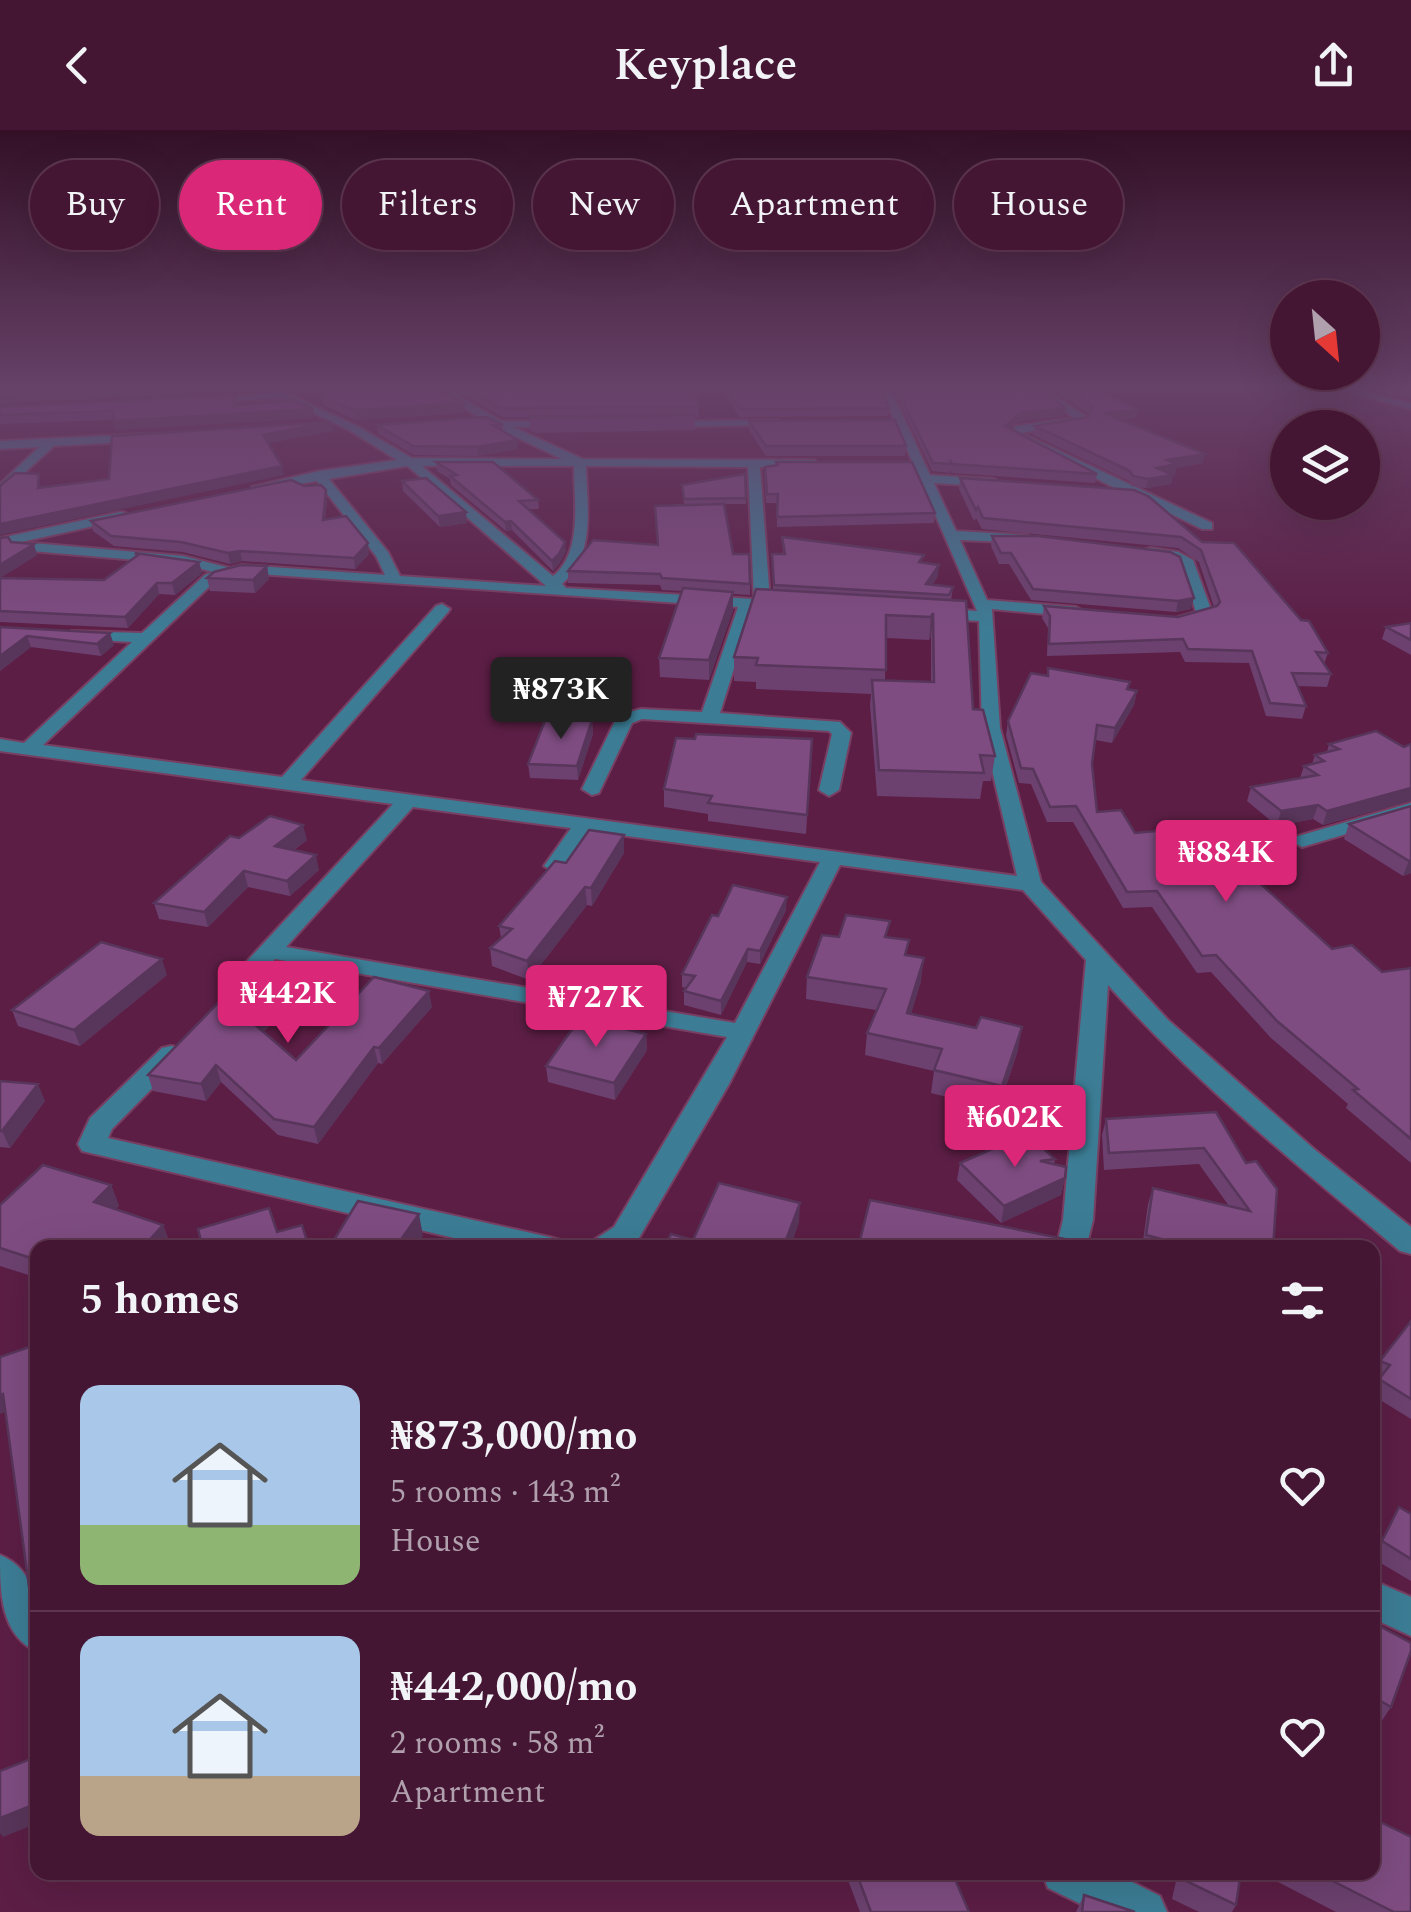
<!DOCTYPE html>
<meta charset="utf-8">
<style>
:root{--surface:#451634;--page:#4f2340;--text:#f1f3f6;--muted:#b09fac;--line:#5d354f;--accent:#db2777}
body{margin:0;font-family:Spectral,serif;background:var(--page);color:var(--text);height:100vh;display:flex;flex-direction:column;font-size:38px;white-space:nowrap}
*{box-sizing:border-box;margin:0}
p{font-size:32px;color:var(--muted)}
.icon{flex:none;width:55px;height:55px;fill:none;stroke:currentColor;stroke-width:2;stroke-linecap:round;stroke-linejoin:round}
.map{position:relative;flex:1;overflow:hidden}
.sheet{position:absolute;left:30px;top:1110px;width:1350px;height:640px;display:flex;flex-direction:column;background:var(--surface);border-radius:20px;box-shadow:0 10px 40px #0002,0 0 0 2px var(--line)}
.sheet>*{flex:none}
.hud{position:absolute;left:30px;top:30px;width:1352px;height:90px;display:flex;gap:20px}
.needle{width:65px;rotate:153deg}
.buttons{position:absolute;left:1270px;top:150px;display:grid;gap:20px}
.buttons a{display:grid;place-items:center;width:110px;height:110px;border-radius:50%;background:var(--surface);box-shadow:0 10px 40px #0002,0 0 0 2px var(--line);font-size:50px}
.price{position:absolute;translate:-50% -85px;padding:0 22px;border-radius:10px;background:var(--accent);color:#fff;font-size:32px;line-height:65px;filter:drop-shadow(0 2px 5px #0008)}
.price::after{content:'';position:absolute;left:50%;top:60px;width:30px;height:22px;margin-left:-15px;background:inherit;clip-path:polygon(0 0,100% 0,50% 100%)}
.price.active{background:#222;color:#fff}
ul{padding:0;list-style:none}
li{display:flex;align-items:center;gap:30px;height:250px;padding:0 50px}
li+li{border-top:2px solid var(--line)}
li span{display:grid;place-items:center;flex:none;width:280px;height:200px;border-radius:20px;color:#555}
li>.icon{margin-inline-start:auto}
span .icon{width:120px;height:120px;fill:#fffc;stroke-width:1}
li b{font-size:42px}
h2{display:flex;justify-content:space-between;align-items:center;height:120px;padding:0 50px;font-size:42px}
.chip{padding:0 35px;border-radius:45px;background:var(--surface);box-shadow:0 10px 40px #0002,0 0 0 2px var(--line);font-size:35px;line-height:90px}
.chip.active{background:var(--accent);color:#fff}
header{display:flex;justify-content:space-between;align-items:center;height:130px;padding:0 50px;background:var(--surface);font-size:45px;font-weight:600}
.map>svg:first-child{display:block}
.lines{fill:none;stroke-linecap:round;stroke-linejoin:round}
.minor-casing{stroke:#783f62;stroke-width:4}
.minor{fill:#3c7d95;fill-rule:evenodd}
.wall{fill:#6c416f;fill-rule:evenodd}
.shaded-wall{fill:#58355a}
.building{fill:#7e4c81;stroke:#58355a;stroke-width:2.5}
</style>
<header><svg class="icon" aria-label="back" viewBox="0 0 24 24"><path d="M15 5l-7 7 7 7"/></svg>Keyplace<svg class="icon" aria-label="share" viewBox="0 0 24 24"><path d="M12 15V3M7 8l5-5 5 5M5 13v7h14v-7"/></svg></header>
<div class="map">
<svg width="1411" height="1782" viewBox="0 0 1411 1782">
<rect width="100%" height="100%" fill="#5c1e45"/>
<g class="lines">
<g class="minor-casing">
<g id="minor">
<path d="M256,255H269L357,296L412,328L562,329L493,296L436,260L501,257L505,262L457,265L501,291L568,292L564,297H513L583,329L815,330L811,337H760L770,470L791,475L783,480L753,478L720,583L840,592L851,603L839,660L829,666L819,660L832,604L829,601L642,589L632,593L599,663L592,665L582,659L618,585L641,579L702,582L738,477L243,443L215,451L43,615L282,647L436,476L442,474L450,479L448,482L301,650L1017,746L982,598L979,491L932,488L924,483L932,478L977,481L879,255H889L930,345L994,349L1000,353L994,357L934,353L956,401L1027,405L1034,409L1027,413L960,410L987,470L1076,477L1084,482L1076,487L992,479L1000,598L1041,752L1168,890L1314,1019L1411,1097V1124L1400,1121C1299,1037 1196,953 1108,855L1093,1090L1086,1118H1056L1063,1090L1086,830L1023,760L840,735L729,954L636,1113L629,1118H590L594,1110L614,1097L727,907L275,829L243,865H225L222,860L225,855L393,674L0,621V609L24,613L132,512L77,509L69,504L71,501L142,503L205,445L213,442L183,434L20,420L15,419V413L0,416V408L121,382L126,383V389L21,412L183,426L230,438L242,435L385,445L376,426L317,351L258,361L252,357L319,341L397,330L349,300L281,268L202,273L197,270L270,263ZM407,336L410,338L546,456L400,446L388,422L329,349ZM422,336H574C574,370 583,422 553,446ZM586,336L748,337L754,469L566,458L562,454C596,426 587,375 586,336ZM413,677L571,698L544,736L555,742L563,741L590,701L820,732L735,893L286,817Z"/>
<path d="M657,255H826L821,258L661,260Z"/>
<path d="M1320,255H1337L1411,273V279Z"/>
<path d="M1052,264L1088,288V292L1021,303L1212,393V399H1202L1140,369L1114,365L1117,359L1009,305L1016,296L1074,288L1048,269Z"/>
<path d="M779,290L783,295L664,297L658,294L664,291Z"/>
<path d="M143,304L147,311L54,316L0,365V354L39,317L0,319V311Z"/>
<path d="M1151,418L1178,422L1193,430L1213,485L1211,488L1175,494V488L1196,482L1181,435L1146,425V419Z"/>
<path d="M1411,673V685L1302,717L1292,711L1295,707Z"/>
<path d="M171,916L180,918L184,924L180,930L112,999L108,1008L549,1107L560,1110L564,1118H497L82,1021L78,1014L90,988L162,918Z"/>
<path d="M0,1425C40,1441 38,1486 38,1522C0,1506 0,1461 0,1425Z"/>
<path d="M1372,1450L1411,1467V1506L1372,1488Z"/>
<path d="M1042,1742H1112L1160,1766L1167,1782H1097L1048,1758Z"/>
</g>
</g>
<use href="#minor" class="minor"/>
</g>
<g class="wall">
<path d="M891,255H1046L1047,264L1065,278L1064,286L1020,291L1010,299L1097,344L1095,353L952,343L950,340V343L932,341Z"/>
<path d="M1352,255H1411V269Z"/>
<path d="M724,256L889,278L888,286L740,287L724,264Z"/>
<path d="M1060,256L1136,288L1121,290L1203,333L1176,338L1175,344H1172L1173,345L1171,354L1146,358L1131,356L1129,351L1033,305L1035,296L1088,287L1089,284L1059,264Z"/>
<path d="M436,258L465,283L356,290L323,275L321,262Z"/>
<path d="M469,259L699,277V287H695V300L536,303L530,301L529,287H502L470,268Z"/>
<path d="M237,274V276L314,288L115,300L113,290L0,294V277Z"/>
<path d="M749,291L906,316L905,326H766L749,300Z"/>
<path d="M377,295H503V301L517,310L518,319L478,326L414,325L378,304Z"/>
<path d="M436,332L538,370L539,379H529L566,421L559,434L553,441L512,400L506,401L451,355L450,349L437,341Z"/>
<path d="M776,332L935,383L934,393L777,397V373H766L764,346L765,337L776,335Z"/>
<path d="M745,344L746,374H724L733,424L750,454V465L733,464V480L709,550L660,547L659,528L682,461L662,460L660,455L568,453V441L658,415L684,375L682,355Z"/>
<path d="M960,348L1134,360L1328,523L1324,534L1331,544L1327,557L1297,556L1306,576L1302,589L1266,586L1249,533L1185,532L1180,522L1047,526L1048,498L1042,488L1044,476L1178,487L1214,477L1199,432L1178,418L982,399L976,388L974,391L959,359Z"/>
<path d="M402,351L467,393L440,397L403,361Z"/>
<path d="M327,370L325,390L369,424L355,439L242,431L230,434L183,422L114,416L93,401L91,391Z"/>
<path d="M992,406L1180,427L1191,479L1176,482L1031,470L1009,434H999L991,416Z"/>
<path d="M782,407L923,433L938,446L932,455L953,457L951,470L973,579L995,626L991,651H983L980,669L877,666L870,575L871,564L756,559V552L734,551V527L773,460L772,424H783ZM931,506V552L885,551L886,508L929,510Z"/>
<path d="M0,408L37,425L0,448L104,450L136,427L135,423L199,432L202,443L175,465L159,464L128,498L0,492Z"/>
<path d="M267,436L269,449L255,463L210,461L207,448Z"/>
<path d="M1411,493V525L1382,509L1386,497Z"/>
<path d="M0,497L114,515L101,526L31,517L0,541Z"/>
<path d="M1048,538L1130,552L1128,560L1137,561L1134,575L1112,613L1095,610L1092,634L1097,682L1135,703L1184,725L1219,750L1332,819L1382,842L1411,838V1033L1346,978L1348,974L1271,908L1211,842L1197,843L1152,777L1123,778L1073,692H1047L1031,654L1019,653L1006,605L1008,591L1047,546Z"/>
<path d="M592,590L593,604L578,650L530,648L528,634Z"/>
<path d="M812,609L806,704L708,691V684L664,677V659Z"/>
<path d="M1329,614L1404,617L1411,614V671L1323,695L1313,689L1277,696L1247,671L1251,657L1300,648L1304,636L1312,634L1315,625L1327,622Z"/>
<path d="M1411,676V743L1403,746L1344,709L1349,694Z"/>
<path d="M624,705V723L592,776L587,775L529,850L492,836L490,818L501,808L499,796L566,733Z"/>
<path d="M239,708L307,710L294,720L319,740L290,766L248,757L208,797L159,789L154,773Z"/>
<path d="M786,780L760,834L747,832L721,885L684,875V861L686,858L682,857V844L718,786Z"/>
<path d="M839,807H888L907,826L921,851L911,883L1018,920L998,980L931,963L934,941L865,925L867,903L876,880L806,869L807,847Z"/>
<path d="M167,845L80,916L18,896L12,880Z"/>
<path d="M302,863L263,902L296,930L432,877L382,934L378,933L318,1014L278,1005L221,952L206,971L153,961L148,945Z"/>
<path d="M646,904L647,920L615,970L548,952L546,936Z"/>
<path d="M0,951L45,971L10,1018L0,1017Z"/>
<path d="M1216,982L1273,1118H1142L1148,1074L1153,1058L1229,1076L1199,1034L1104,1040L1102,1005L1106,989Z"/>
<path d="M1055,1029L1054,1034L1065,1048L1061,1065L1001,1093L957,1050L960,1033Z"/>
<path d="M111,1055L119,1076L115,1079L163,1095L171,1116L169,1118H38V1148L0,1136V1075Z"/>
<path d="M1411,1191V1289L1372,1265V1262L1379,1249L1372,1246L1380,1231Z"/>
<path d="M1399,1377L1411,1384V1451L1372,1428Z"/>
<path d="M1372,1492L1391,1577L1381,1592L1372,1588Z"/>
<path d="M845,1742H952L969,1782H860Z"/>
<path d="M1178,1742H1241L1236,1775L1232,1782H1199L1172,1769Z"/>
<path d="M1280,1742H1372L1411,1782H1336L1278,1752Z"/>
<path d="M1084,1765L1135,1782H1076Z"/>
</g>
<g class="shaded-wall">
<path d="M191,255H242L241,261L0,274V265Z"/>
<path d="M236,265L237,274L235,284L313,279L314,288L115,300L113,291L233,276Z"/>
<path d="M464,273L465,283L356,290L354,280Z"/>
<path d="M1065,278L1064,286L1020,291L1004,304L1005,296L1021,283Z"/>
<path d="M1138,280L1136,288L1103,292L1104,283Z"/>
<path d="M332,292L334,301L265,314L263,305Z"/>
<path d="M517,310L518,319L478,326L477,317Z"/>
<path d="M1205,324L1203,333L1176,338L1175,344L1155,347L1157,338L1167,330Z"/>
<path d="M282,336L284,345L0,405V394Z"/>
<path d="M1173,345L1171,354L1146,358L1148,349Z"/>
<path d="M326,360L327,370L324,400L323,390Z"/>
<path d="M466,382L467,393L440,397L438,386Z"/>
<path d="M511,391L512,400L506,401L505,392Z"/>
<path d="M565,412L566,421L559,434L553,441L552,431Z"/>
<path d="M368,413L369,424L355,439L354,428Z"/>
<path d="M34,414L37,425L0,448V435Z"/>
<path d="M240,421L242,431L230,434L228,423Z"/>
<path d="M199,432L202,443L175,465L172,453Z"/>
<path d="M939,435L938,446L925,465L926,454Z"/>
<path d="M267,436L269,449L255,463L253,450Z"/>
<path d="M157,453L159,464L128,498L125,487Z"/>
<path d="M733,462V480L709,550V530Z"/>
<path d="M1194,468L1191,479L1176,482L1178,471Z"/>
<path d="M933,483L931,506L929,510L931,487Z"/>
<path d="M110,503L114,515L101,526L97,514Z"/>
<path d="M27,506L31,517L0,541V526Z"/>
<path d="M1137,561L1134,575L1112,613L1115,598Z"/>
<path d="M592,590L593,604L578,650L577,636Z"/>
<path d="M1411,658V671L1323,695L1327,681Z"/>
<path d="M1318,675L1313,689L1277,696L1281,681Z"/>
<path d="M303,695L307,710L278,731L275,716Z"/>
<path d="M624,705V723L592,776L591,758Z"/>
<path d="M316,725L319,740L290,766L287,751Z"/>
<path d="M1409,731H1411V743L1403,746Z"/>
<path d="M244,741L248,757L208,797L204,782Z"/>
<path d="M585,757L587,775L529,850L527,831Z"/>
<path d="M787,767L786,780L760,834V821Z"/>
<path d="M748,819L747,832L721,885V871Z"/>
<path d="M924,828L921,851L905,905L907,883Z"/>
<path d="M162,829L167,845L80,916L74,900Z"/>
<path d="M299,847L302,863L256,908L252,892Z"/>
<path d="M429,861L432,877L382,934L379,918Z"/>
<path d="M1022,897L1018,920L998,980L1002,956Z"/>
<path d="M646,904L647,920L615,970L614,953Z"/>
<path d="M374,917L378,933L318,1014L314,997Z"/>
<path d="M216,935L221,952L206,971L201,954Z"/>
<path d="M38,954L45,971L10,1018L2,1001Z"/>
<path d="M1065,1048L1061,1065L1001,1093L1004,1076Z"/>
<path d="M111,1055L119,1076L102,1093L94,1072Z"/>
<path d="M800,1073L799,1093L790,1118H783Z"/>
<path d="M419,1084L423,1106L415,1118H395Z"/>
<path d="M163,1095L171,1116L169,1118H142Z"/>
<path d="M3,1264L11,1280L0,1284V1265Z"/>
<path d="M38,1673V1693L3,1707L0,1703V1688Z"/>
</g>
<g class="building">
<path d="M0,255H191L0,265Z"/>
<path d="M384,255H434L436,258L464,273L354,280L321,266L325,265L321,262Z"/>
<path d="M694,255L699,277L501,278L469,259Z"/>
<path d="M780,255H879L889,278L740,279L724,256Z"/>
<path d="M895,255H1046L1048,257L1047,264L1065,278L1021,283L1005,296L1097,344L952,334L950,330L951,334L933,333Z"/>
<path d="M1087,255L1138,280L1104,283L1205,324L1167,330L1177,334L1157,338L1173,345L1148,349L1133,346L1130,341L1035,296L1088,287L1092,276L1060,256Z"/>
<path d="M1380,255H1411V262Z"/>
<path d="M236,265L233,276L293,270L313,279L113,291V281L0,285V277Z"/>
<path d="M695,285L534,288L529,286Z"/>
<path d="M486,287L503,295H493L517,310L477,317L413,316L377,295Z"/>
<path d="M895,290L906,316H766L749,291Z"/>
<path d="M332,292L263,305L282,336L0,394V356L15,343L39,344L38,358L109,349L112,306Z"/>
<path d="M436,332H493L538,370L519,371L565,412L559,424L552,431L511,391L505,392L450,346L457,345Z"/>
<path d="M776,332H912L935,383L777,387L778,364H767L765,337L778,335Z"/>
<path d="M745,344L746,368L684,369L682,355Z"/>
<path d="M426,348L466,382L438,386L402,351Z"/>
<path d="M960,348L1134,360L1148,366L1202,412L1234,413L1301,490L1309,491L1328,523L1316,522L1331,544L1292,543L1306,576L1270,573L1252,521L1188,519L1183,509L1049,514L1050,486L1044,476L1178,487L1217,476L1220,472L1201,420L1181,407L983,388L978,377L976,380Z"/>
<path d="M291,350L304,356L321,355L326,360L323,390L346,386L368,413L354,428L240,421L228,423L181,412L111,406L91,391Z"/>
<path d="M724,374L733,424H749L750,454L662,448L660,444L568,441L593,410L658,415L655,376Z"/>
<path d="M992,406H1038L1170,422L1180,427L1194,468L1178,471L1033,459L1011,423H1001Z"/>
<path d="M8,407L11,412L34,414L0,435V408Z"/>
<path d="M782,407L924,425L919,432L939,435L926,454L953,457L949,465L774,455L772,424H785Z"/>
<path d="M135,423L199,432L172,453H157L125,487L0,481V448L104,450L138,425Z"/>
<path d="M241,435L267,436L253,450L207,448L214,442Z"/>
<path d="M683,458L733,462L709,530L659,528Z"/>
<path d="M756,459L966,471L973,579L983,580L995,626L980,625L984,643L879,640L872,550L934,552L933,483L931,487L886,485V540L756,535L758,528L734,527Z"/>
<path d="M1411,493V510L1386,497Z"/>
<path d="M0,497L110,503L97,514L27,506L0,526Z"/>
<path d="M1048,538L1130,552L1127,559L1137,561L1115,598L1097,595L1092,634L1097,682L1121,680L1135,703L1167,700L1184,725L1202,724L1219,750L1251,745L1332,819L1352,815L1382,842L1411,838V1009L1353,960L1358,959L1277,891L1216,825L1202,826L1157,761L1127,762L1076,676L1050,677L1033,639L1021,638L1008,591L1031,543L1048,546Z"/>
<path d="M546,588L592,590L577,636L528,634Z"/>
<path d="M1376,601L1404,617L1411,614V658L1327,681L1318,675L1281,681L1251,657L1318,645L1304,636L1324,631L1315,625L1339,619L1329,614Z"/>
<path d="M696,604L812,609L807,685L708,673L712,666L664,659L676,608L695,609Z"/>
<path d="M1411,676V731H1409L1349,694Z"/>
<path d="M270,686L303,695L275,716L316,725L287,751L244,741L204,782L154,773L230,706L239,708Z"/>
<path d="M589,700L624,705L591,758L585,757L527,831L490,818L512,799L499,796L555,731L566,733Z"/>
<path d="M733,755L787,767L760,821L748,819L721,871L684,861L695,846L682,844L712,785L718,786Z"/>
<path d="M846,785L890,791L885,807L909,810L905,825L924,828L907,883L976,898L981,887L1022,897L1002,956L934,940L942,919L867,903L886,859L807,847L822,805L839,807Z"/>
<path d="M101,812L162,829L74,900L12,880Z"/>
<path d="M254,836L299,847L252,892L296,930L374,847L429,861L379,918L374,917L314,997L274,989L216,935L201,954L148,945Z"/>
<path d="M580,888L646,904L614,953L546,936Z"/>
<path d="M0,951L38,954L2,1001H0Z"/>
<path d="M1216,982L1246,1033L1256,1031L1277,1059L1273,1118H1195L1146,1105L1153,1058L1250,1081L1204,1018L1109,1023L1106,989Z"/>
<path d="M1027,1004L1055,1029L1040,1031L1066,1037L1065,1048L1004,1076L960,1033Z"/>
<path d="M43,1035L111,1055L94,1072L163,1095L142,1118H38L37,1130L0,1118V1075Z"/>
<path d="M719,1053L800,1073L783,1118H664L671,1104L693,1110Z"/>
<path d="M870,1070L1065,1109L1058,1118H1021L1016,1114L1014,1118H858Z"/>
<path d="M358,1071L419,1084L395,1118H329Z"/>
<path d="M269,1078L277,1102L302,1095L309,1118H203L198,1099Z"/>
<path d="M537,1111L561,1118H533Z"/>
<path d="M1411,1191V1269L1379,1249L1390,1235L1380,1231Z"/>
<path d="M38,1214V1477L32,1479L3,1264L0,1265V1227Z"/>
<path d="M1399,1377L1411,1384V1429L1382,1411Z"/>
<path d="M1372,1492L1411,1513V1521L1391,1577L1372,1566Z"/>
<path d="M38,1626V1673L0,1688V1641Z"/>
<path d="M1372,1688L1411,1707V1782H1394L1315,1742H1372Z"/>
<path d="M856,1742H952L969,1782H871Z"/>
<path d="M1185,1742H1241L1236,1775L1184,1750Z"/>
<path d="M1084,1765L1135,1782H1082Z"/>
</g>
<linearGradient id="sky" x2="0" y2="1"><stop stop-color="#331026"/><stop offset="0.51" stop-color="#664168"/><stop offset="1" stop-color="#664168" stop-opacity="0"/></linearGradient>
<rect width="1411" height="504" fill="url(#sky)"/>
</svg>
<div class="buttons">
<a><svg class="needle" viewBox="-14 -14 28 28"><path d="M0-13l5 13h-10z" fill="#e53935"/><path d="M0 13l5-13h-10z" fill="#b09fac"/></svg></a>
<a><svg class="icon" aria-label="layers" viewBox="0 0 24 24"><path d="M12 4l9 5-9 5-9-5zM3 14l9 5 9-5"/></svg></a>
</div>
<b class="price active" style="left:561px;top:612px">₦873K</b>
<b class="price" style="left:1226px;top:775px">₦884K</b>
<b class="price" style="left:288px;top:916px">₦442K</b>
<b class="price" style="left:596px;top:920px">₦727K</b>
<b class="price" style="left:1015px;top:1040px">₦602K</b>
<div class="hud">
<a class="chip">Buy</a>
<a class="chip active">Rent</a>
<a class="chip">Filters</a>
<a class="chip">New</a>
<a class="chip">Apartment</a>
<a class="chip">House</a>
</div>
<section class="sheet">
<h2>5 homes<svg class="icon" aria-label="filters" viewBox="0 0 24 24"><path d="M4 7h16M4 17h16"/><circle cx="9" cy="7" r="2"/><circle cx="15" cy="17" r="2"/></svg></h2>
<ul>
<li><span style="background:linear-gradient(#a9c7e8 70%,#8fb573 0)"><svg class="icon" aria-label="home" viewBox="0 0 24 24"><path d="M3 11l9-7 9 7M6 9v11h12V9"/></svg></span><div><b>₦873,000/mo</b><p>5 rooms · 143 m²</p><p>House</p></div><svg class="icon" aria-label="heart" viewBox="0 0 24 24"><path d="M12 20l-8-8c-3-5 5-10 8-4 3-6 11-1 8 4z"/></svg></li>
<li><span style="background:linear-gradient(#a9c7e8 70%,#b9a48a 0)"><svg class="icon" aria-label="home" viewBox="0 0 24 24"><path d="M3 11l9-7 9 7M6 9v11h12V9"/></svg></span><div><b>₦442,000/mo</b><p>2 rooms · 58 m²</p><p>Apartment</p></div><svg class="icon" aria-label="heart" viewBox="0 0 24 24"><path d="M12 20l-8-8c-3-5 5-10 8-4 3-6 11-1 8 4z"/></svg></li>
</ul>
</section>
</div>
